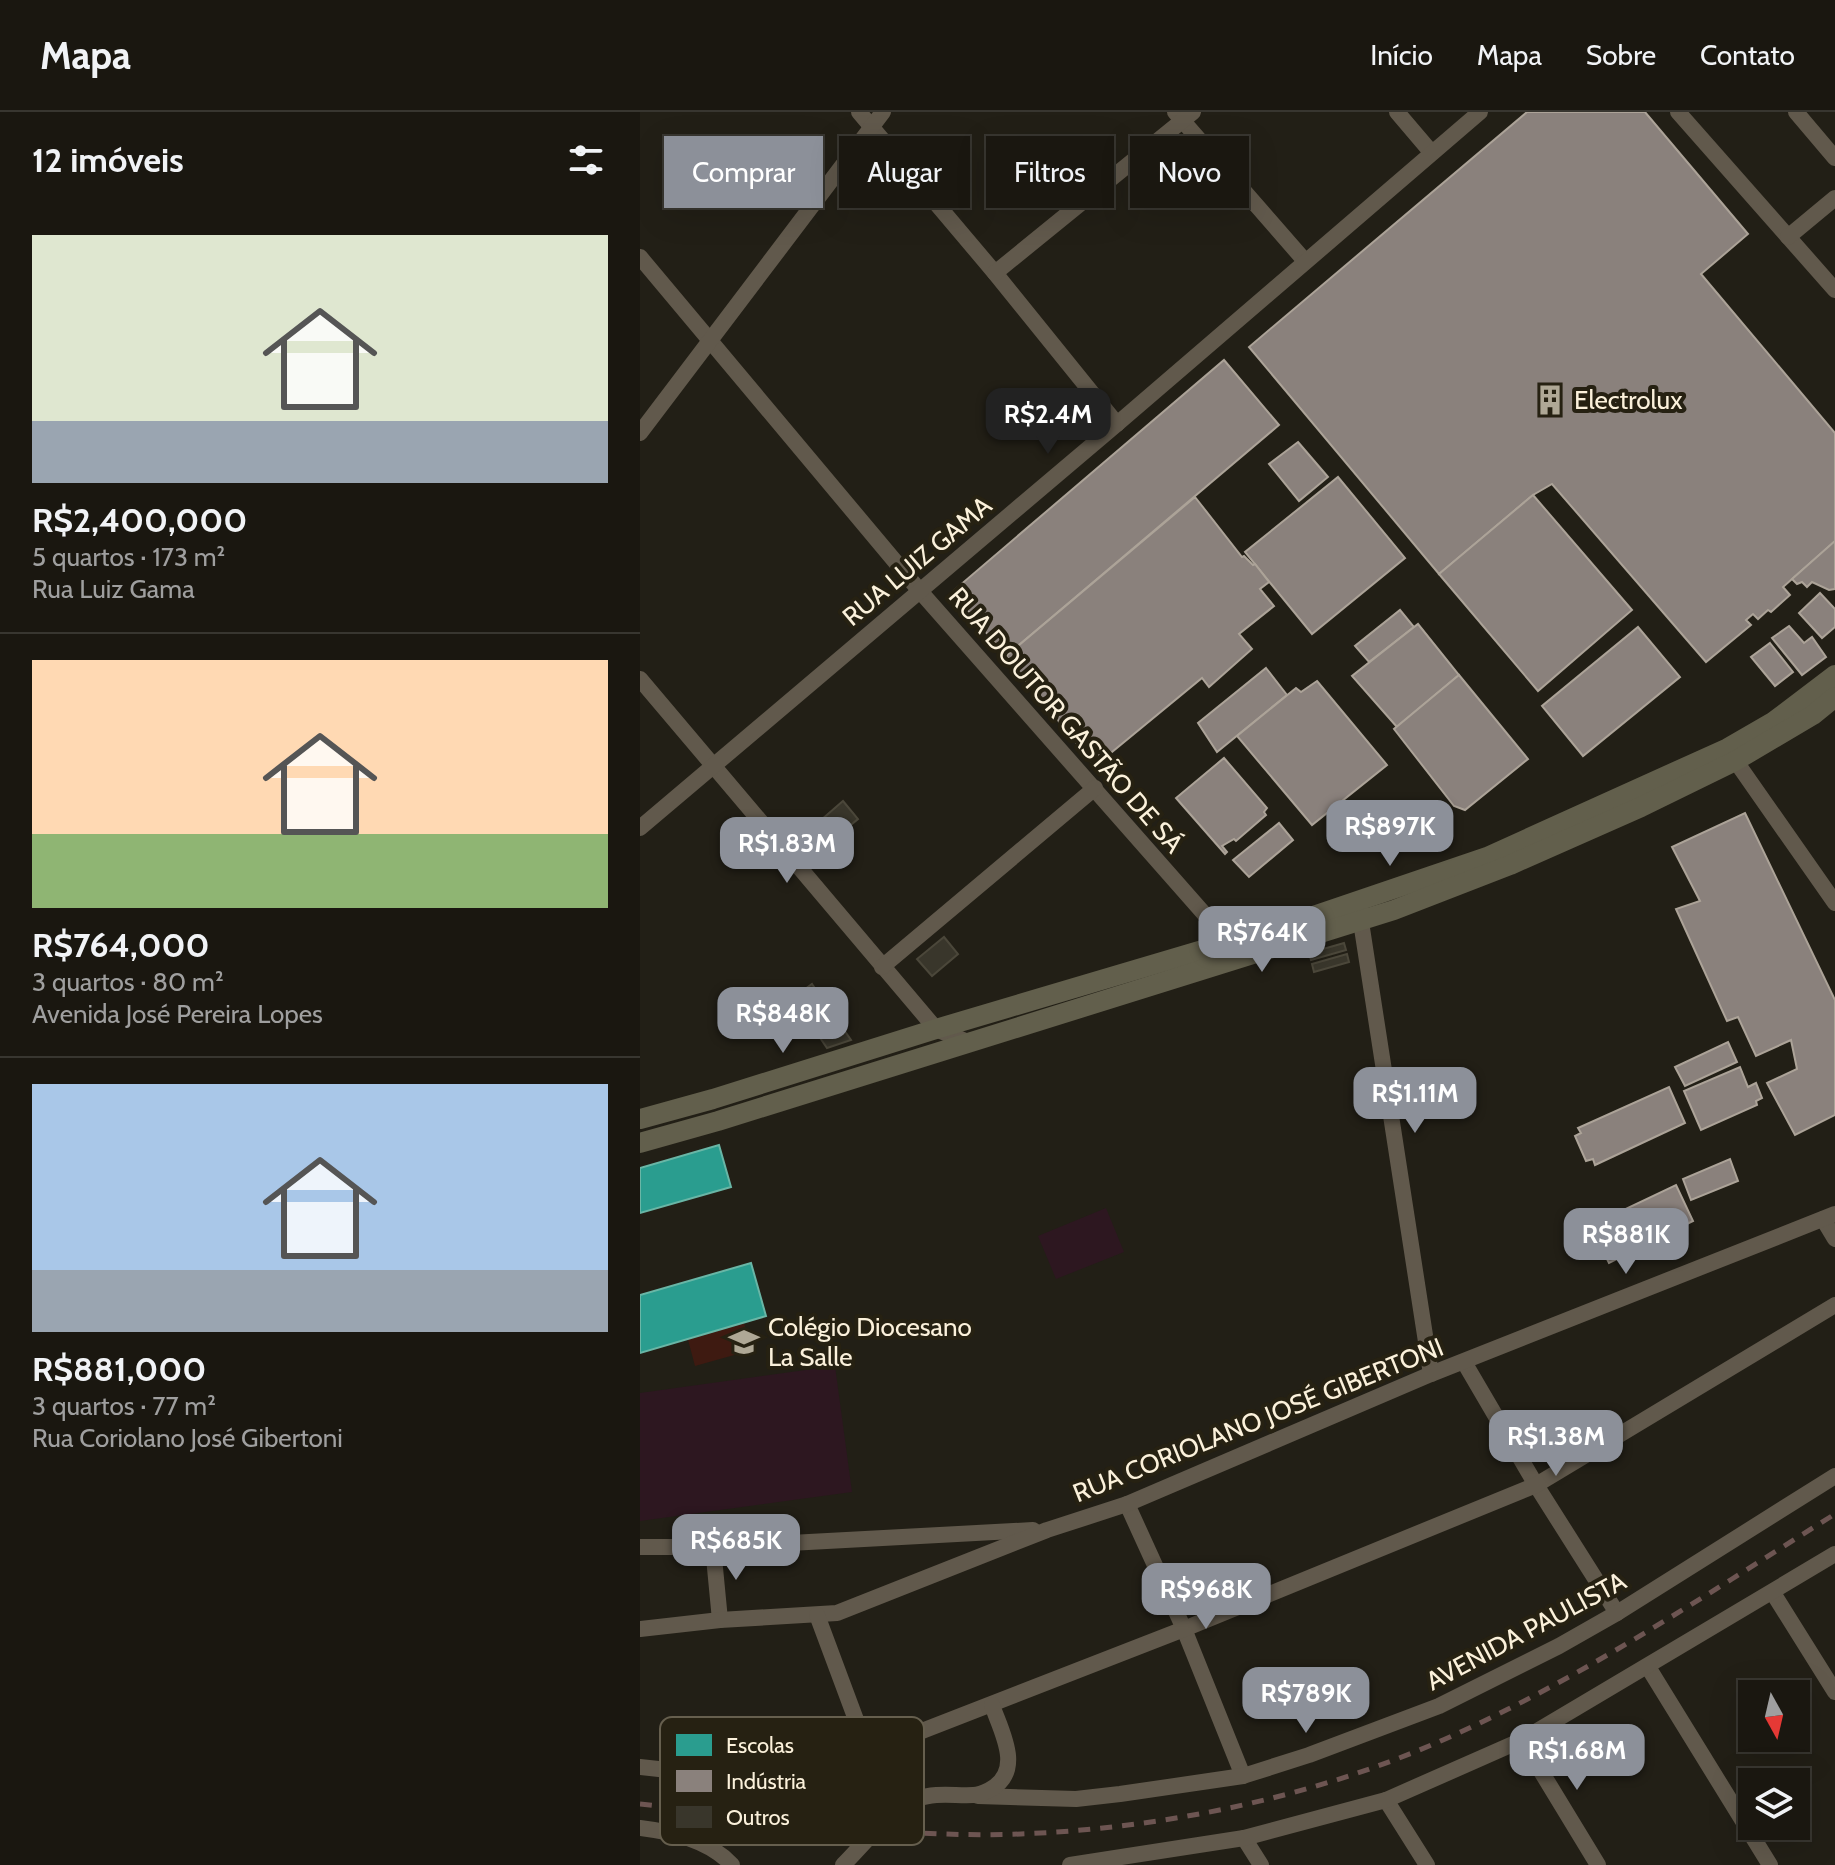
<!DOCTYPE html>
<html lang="pt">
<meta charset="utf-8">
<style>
:root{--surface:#1a1710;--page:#27241e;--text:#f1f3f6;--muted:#9f9f9f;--line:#383630;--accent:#8c9099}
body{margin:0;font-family:Cabin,sans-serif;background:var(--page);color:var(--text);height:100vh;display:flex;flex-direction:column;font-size:30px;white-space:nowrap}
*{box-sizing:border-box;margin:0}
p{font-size:26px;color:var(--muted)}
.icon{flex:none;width:44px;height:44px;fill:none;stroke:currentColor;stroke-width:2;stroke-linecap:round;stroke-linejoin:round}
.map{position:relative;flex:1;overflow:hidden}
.drawer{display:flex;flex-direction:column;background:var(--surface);width:640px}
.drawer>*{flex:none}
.guide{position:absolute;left:24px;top:24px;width:760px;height:72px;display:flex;gap:16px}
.needle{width:52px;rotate:172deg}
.fabs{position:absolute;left:1098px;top:1568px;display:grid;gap:16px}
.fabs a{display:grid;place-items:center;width:72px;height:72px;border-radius:0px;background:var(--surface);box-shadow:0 8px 32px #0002,0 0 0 2px var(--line);font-size:40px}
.price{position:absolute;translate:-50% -68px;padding:0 18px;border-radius:16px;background:var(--accent);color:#fff;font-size:26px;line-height:52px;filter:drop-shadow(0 2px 4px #0008)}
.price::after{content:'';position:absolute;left:50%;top:48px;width:24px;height:18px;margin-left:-12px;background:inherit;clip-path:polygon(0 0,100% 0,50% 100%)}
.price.current{background:#222;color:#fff}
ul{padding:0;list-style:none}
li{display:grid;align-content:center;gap:16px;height:424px;padding:0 32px}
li+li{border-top:2px solid var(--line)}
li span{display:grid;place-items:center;height:248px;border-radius:0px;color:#555}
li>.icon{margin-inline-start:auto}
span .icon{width:144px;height:144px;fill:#fffc;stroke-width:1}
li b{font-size:34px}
h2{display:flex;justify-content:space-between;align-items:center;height:96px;padding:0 32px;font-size:34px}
.pill{padding:0 28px;border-radius:0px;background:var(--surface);box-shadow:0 8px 32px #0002,0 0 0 2px var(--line);font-size:28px;line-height:72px}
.pill.current{background:var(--accent);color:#fff}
header{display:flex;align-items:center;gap:48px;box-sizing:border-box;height:112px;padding:0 40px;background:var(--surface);border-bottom:2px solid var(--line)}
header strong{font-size:38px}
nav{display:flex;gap:44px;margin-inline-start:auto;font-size:28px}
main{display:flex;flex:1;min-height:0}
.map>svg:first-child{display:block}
.green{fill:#2d1720}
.water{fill:#3e1a11}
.schools{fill:#2a9d8f;stroke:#69b6a6;stroke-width:2}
.industry{fill:#8a817c;stroke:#aca398;stroke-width:2}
.building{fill:#39362b;stroke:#4b473a;stroke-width:2}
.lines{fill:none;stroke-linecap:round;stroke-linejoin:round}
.minor{stroke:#61594c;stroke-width:16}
.major{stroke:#625f4c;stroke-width:20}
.rail{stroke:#6d5552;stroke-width:5;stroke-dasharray:12 10;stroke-linecap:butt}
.labels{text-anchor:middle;stroke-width:8;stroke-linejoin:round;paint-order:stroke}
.poi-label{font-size:26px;fill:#fbf1db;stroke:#262112;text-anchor:start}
.street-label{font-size:26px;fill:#fbf1db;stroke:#262112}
.key{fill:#262112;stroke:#665f4e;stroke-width:2}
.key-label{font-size:22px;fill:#fbf1db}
</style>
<header>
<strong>Mapa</strong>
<nav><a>Início</a><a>Mapa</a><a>Sobre</a><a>Contato</a></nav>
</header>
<main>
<section class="drawer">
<h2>12 imóveis<svg class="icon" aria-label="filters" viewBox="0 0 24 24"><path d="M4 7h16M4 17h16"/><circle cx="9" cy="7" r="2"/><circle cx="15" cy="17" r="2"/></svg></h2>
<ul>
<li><span style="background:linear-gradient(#dfe7d0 75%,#9aa5b1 0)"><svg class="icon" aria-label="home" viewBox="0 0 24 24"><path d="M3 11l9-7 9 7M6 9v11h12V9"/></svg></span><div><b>R$2,400,000</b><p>5 quartos · 173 m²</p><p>Rua Luiz Gama</p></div></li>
<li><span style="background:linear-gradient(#ffd9b3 70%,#8fb573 0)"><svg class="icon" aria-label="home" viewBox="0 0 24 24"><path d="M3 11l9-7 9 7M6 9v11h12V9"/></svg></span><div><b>R$764,000</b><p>3 quartos · 80 m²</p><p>Avenida José Pereira Lopes</p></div></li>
<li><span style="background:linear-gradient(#a9c7e8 75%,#9aa5b1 0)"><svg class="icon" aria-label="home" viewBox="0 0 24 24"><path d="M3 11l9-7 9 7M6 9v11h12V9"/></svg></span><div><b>R$881,000</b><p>3 quartos · 77 m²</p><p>Rua Coriolano José Gibertoni</p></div></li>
</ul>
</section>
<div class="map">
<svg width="1195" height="1753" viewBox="0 0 1195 1753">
<rect width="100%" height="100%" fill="#221f16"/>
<g class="green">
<path d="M466,1096L484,1140L416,1167L398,1124Z"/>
<path d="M195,1254L212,1380L0,1409V1281Z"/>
</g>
<path class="water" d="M103,1208L112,1238L55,1254L47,1224Z"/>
<g class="schools">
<path d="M79,1033L91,1075L0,1101V1056Z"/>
<path d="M111,1151L126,1204L0,1241V1183Z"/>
</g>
<g class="industry">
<path d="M887,0H1005L1108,122L1061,162L1195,321V429L1143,475L1150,483L1131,500L1128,498L1118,507L1113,502L1106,508L1111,513L1066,550L912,372L893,383L799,462L609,235Z"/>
<path d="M584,248L639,313L366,544L312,480Z"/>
<path d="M658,330L688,365L659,389L629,352Z"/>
<path d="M698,365L765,446L672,522L605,440Z"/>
<path d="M893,383L992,498L898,579L799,462Z"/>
<path d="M555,385L602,445L604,444L613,453L615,452L629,470L620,477L634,494L599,522L612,537L569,575L562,566L455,654L366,544Z"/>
<path d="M1195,429V477L1189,478L1172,470L1167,475L1162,470L1157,472L1152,467Z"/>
<path d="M1180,481L1195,497V515L1182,526L1159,501Z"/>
<path d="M760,498L774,515L729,550L715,534Z"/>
<path d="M778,512L819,563L757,615L712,564Z"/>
<path d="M1149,514L1164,531L1172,525L1186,545L1162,563L1132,526Z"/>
<path d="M998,515L1040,565L943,644L902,594Z"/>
<path d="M1130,531L1153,560L1135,574L1111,545Z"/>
<path d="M626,556L647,583L577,640L558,611Z"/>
<path d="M819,563L888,647L825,698L814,694L754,617Z"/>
<path d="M677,569L747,653L672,713L597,624L656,576L661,580Z"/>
<path d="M584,646L627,696L624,700L626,703L596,729L594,727L582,734L587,740L585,742L536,686Z"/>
<path d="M1105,701L1195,888V1003L1155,1023L1127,971L1157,957L1151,928L1116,944L1098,905L1087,909L1036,797L1060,789L1032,735Z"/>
<path d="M639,711L653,728L609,765L593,748Z"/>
<path d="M1088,930L1097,950L1045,974L1035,955Z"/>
<path d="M1100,955L1108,975L1116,971L1122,986L1116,989L1117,993L1061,1018L1044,979Z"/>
<path d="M1029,975L1045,1011L955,1053L953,1047L946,1049L935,1024L941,1021L938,1016Z"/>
<path d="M1090,1047L1098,1069L1051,1088L1043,1067Z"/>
<path d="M1036,1073L1053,1109L969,1151L950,1114Z"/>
</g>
<g class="building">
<path d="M203,689L218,707L180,738L166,721Z"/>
<path d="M304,825L318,842L292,864L277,847Z"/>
<path d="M704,831L706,838L671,848L669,841Z"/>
<path d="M707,842L709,850L674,860L672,852Z"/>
<path d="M172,872L211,928L187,936L153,886Z"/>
</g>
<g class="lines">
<g class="minor">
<path d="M219,0L355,161L477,312"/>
<path d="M535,0L665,149"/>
<path d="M757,0L791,40"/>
<path d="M1038,0L1195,178"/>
<path d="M1156,0L1195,46"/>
<path d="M1148,125L1195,86"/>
<path d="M0,145L279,478L589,830L591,840"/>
<path d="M355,161L553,0"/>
<path d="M0,321L243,0"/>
<path d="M0,567L296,917L330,931"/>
<path d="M1090,641L1195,791"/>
<path d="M0,716L477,312L840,0"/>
<path d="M719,797L791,1262"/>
<path d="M242,855L455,676"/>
<path d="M1183,1107L1195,1127"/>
<path d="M824,1250L896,1373L977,1501"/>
<path d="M487,1392L544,1517L603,1664"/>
<path d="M0,1435H73L393,1418"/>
<path d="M73,1435L80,1508"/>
<path d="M1133,1481L1195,1580"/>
<path d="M0,1517L80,1508L197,1501L407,1418L487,1392L791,1262L1195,1102"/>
<path d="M1008,1555L1130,1753"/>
<path d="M882,1628L958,1753"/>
<path d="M228,1640L544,1517L896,1373L1195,1193"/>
<path d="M0,1655L202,1677L221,1672L229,1666L231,1648L177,1503"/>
<path d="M338,1684L436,1687L480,1682L603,1664L669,1643L799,1594L919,1534L977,1501L1195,1364"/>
<path d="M746,1688L787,1753"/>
<path d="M0,1716C33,1720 69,1728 92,1753"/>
<path d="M604,1726L621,1753"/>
<path d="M203,1753C225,1731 248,1700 278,1687C295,1680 315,1684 333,1683C340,1683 345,1680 351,1677C384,1658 361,1619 352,1593"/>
<path d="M430,1753L604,1726L746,1688L882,1628L1195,1442"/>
</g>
<g class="major">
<path d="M0,1007L73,987L296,917L650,812L847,745L1088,636L1133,610L1195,563"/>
<path d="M0,1031L78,1009L754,798L870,753L1001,695L1095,649L1173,603L1195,585"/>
</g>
<path class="rail" d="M0,1692C125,1705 256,1727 381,1722C524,1716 671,1686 803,1628C941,1567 1067,1482 1195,1402"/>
</g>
<defs>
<g id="building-bare" transform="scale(2.4)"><path d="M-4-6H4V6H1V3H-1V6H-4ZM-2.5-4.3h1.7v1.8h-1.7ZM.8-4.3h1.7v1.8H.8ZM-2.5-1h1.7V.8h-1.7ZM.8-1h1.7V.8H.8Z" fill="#afa896" stroke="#262112" stroke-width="2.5" paint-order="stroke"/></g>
<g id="university-bare" transform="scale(2.4)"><path d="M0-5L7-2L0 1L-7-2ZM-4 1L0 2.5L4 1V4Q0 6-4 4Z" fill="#afa896" stroke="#262112" stroke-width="2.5" paint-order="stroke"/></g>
</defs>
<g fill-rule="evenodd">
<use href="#building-bare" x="910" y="288"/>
<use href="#university-bare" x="104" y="1230"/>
</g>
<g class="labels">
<g class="poi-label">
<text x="934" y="297">Electrolux</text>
<text x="128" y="1224">Colégio Diocesano<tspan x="128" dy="30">La Salle</tspan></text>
</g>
<g class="street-label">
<text transform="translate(277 449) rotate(-40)" y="9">RUA LUIZ GAMA</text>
<text transform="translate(426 608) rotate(49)" y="9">RUA DOUTOR GASTÃO DE SÁ</text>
<text transform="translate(618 1308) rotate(-22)" y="9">RUA CORIOLANO JOSÉ GIBERTONI</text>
<text transform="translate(886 1519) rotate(-28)" y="9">AVENIDA PAULISTA</text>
</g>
</g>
<rect x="20" y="1605" width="264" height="128" rx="12" class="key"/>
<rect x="36" y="1622" width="36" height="22" fill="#2a9d8f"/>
<rect x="36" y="1658" width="36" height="22" fill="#8a817c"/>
<rect x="36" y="1694" width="36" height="22" fill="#39362b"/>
<g class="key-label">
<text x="86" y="1641">Escolas</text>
<text x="86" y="1677">Indústria</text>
<text x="86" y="1713">Outros</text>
</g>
</svg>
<div class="fabs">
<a><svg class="needle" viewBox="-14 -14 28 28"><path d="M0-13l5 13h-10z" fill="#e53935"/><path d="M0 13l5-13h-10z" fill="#9f9f9f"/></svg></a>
<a><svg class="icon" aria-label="layers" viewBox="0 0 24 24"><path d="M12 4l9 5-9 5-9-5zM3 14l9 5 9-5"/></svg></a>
</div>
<b class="price current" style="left:408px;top:344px">R$2.4M</b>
<b class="price" style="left:750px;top:756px">R$897K</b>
<b class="price" style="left:147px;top:773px">R$1.83M</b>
<b class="price" style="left:622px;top:862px">R$764K</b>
<b class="price" style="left:143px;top:943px">R$848K</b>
<b class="price" style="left:775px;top:1023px">R$1.11M</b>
<b class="price" style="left:986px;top:1164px">R$881K</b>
<b class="price" style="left:916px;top:1366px">R$1.38M</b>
<b class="price" style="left:96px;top:1470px">R$685K</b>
<b class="price" style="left:566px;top:1519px">R$968K</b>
<b class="price" style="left:666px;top:1623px">R$789K</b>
<b class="price" style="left:937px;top:1680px">R$1.68M</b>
<div class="guide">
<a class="pill current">Comprar</a>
<a class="pill">Alugar</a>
<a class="pill">Filtros</a>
<a class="pill">Novo</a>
</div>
</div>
</main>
